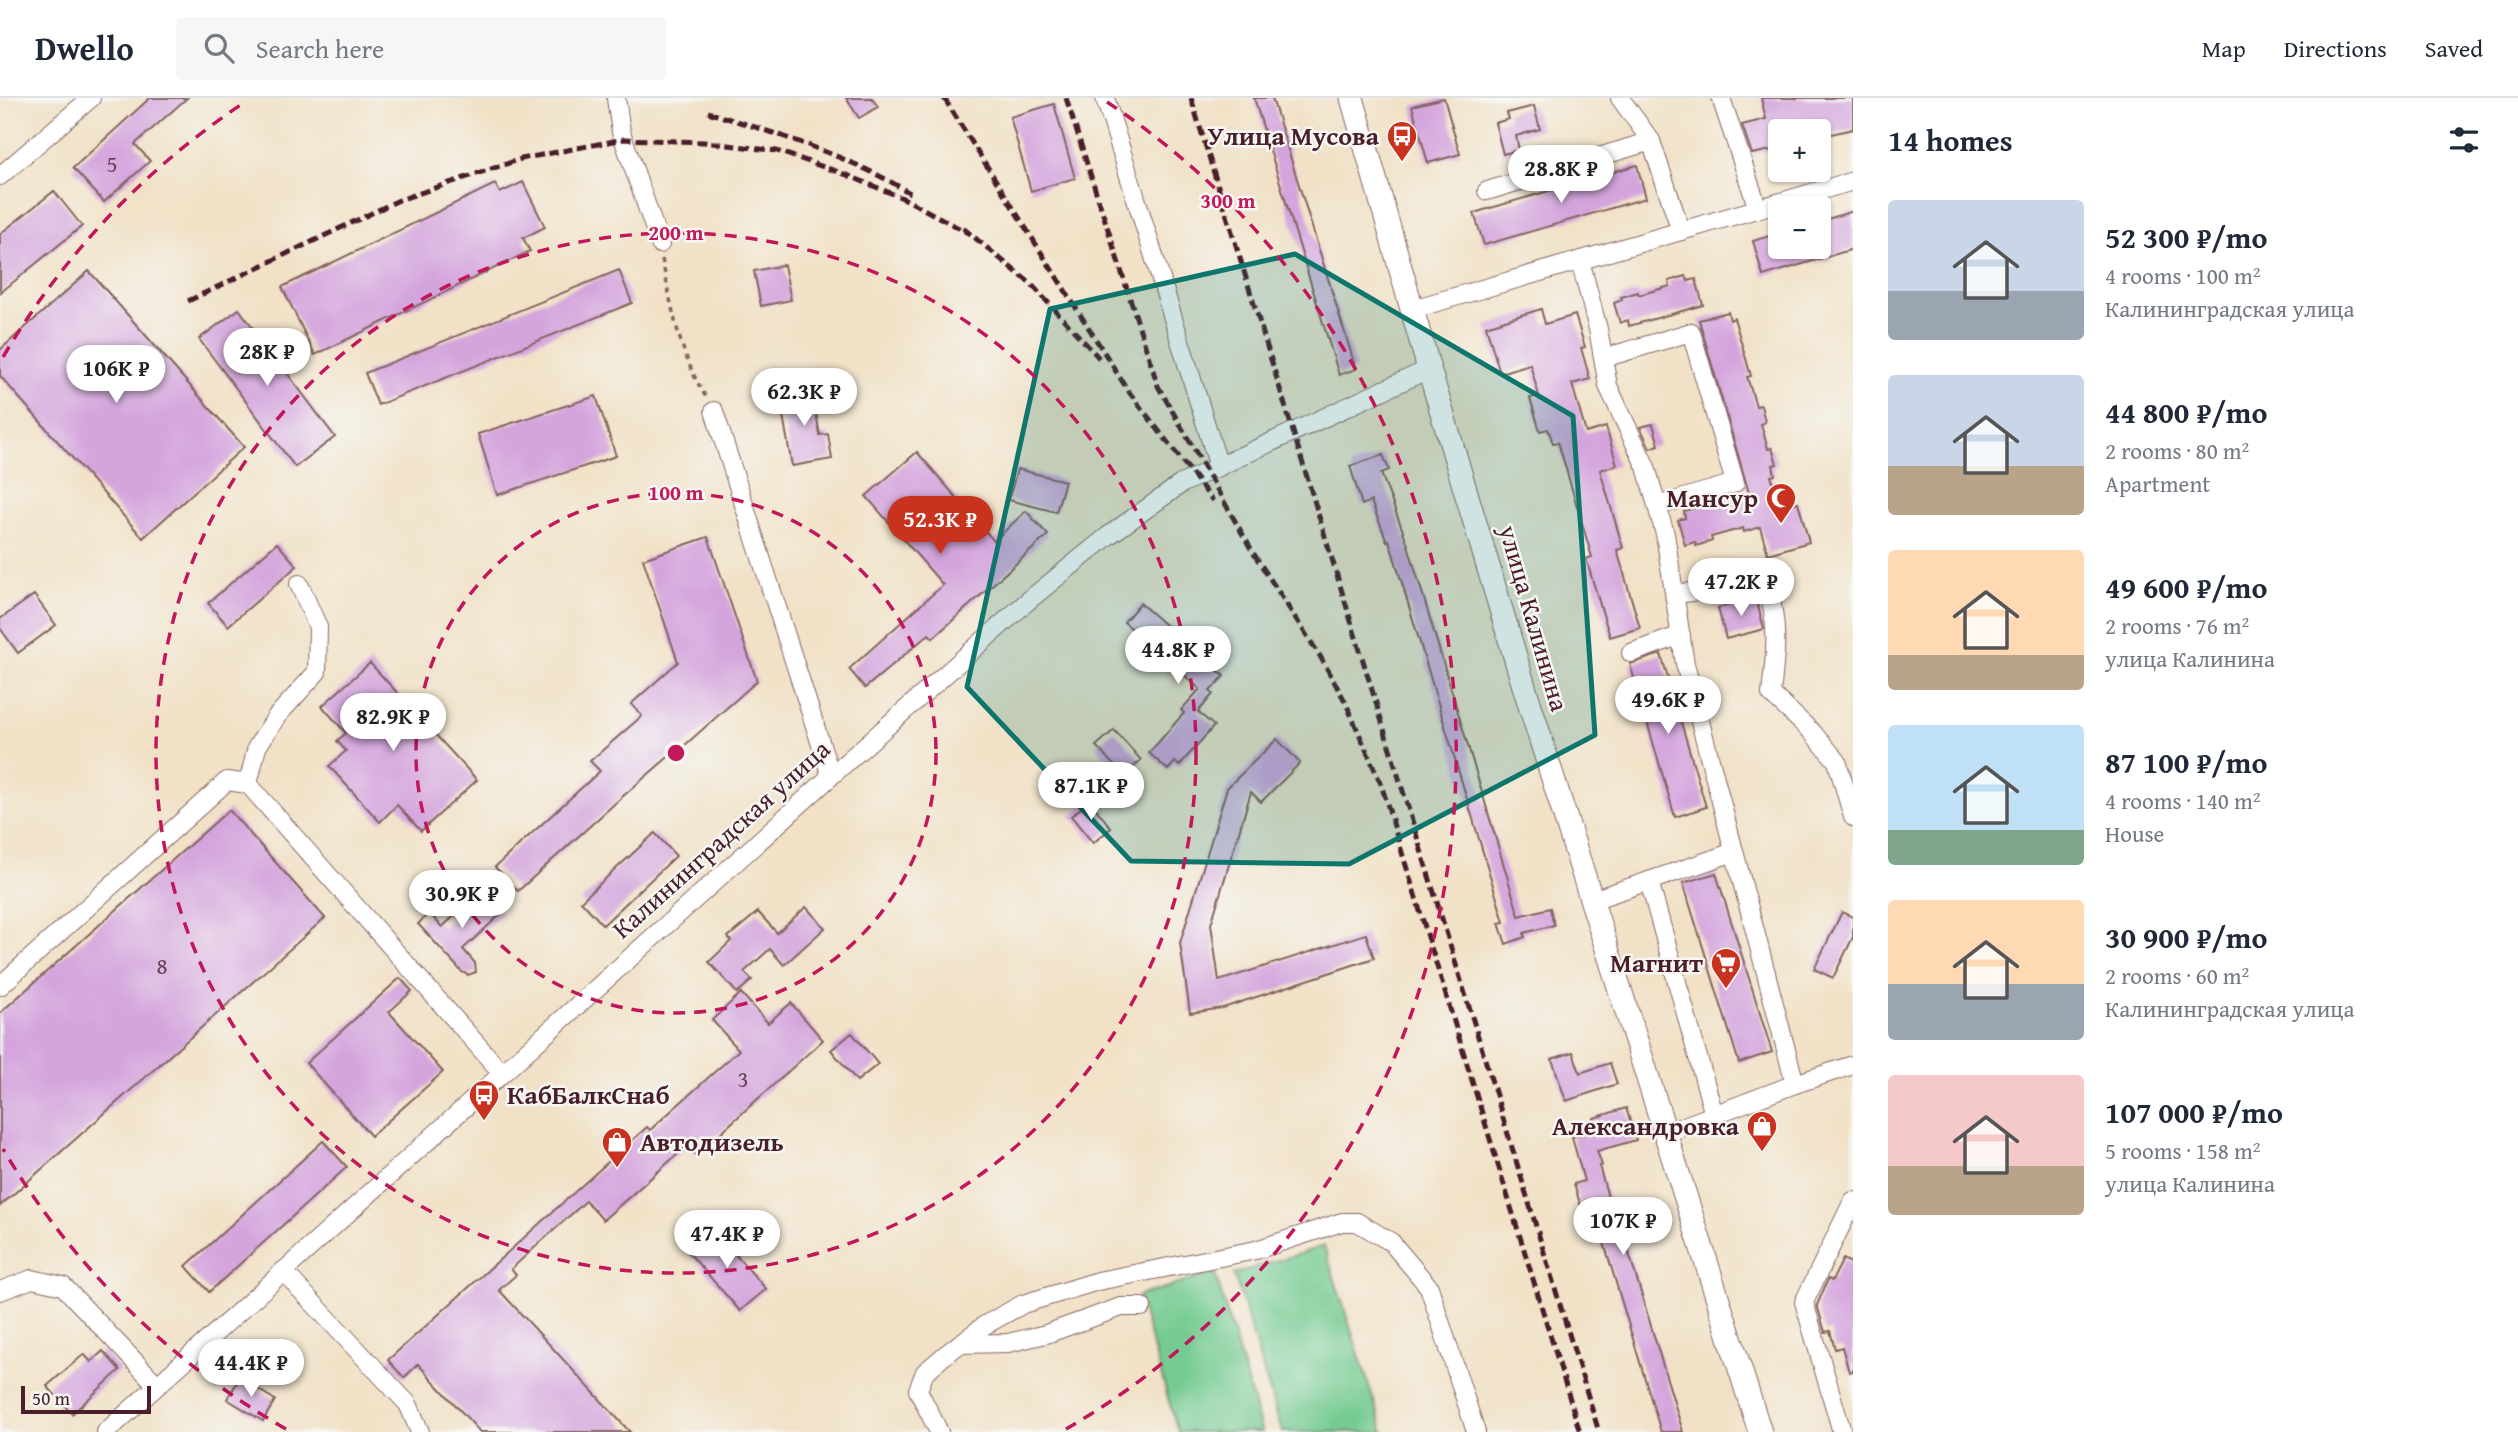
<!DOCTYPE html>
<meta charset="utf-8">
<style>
:root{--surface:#fff;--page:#f6f6f7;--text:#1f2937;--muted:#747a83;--line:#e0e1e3;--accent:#c8321e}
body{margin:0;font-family:"Gentium Book Plus",serif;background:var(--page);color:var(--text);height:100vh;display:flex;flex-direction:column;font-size:26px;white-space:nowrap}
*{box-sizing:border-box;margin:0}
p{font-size:23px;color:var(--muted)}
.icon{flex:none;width:38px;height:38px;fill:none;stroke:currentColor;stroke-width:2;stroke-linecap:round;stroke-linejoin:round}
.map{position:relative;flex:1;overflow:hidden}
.drawer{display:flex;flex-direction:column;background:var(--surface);width:665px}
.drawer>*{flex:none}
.tools{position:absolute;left:1768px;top:21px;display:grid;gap:14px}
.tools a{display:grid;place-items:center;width:63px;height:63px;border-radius:7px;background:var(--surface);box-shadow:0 2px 5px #0004;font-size:35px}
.scale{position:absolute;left:21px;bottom:18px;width:130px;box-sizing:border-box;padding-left:7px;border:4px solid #4a1f2b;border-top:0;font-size:19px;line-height:24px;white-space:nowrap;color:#4a1f2b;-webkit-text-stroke:5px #f6f6f2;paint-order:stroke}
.price{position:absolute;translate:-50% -60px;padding:0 16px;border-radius:24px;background:#fff;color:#222;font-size:23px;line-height:46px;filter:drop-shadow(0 2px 4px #0008)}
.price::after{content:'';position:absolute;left:50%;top:42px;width:21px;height:16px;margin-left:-10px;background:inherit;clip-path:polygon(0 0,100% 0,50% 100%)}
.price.on{background:var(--accent);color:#fff}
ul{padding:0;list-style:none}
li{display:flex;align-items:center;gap:21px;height:175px;padding:0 35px}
li span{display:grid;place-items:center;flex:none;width:196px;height:140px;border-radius:7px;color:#555}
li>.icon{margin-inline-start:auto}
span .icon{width:84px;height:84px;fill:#fffc;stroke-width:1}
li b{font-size:30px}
h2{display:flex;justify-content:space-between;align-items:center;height:84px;padding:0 35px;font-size:30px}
header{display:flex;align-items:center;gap:42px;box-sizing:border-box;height:98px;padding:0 35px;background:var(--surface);border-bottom:2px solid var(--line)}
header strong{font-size:33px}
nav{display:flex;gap:38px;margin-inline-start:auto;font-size:24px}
.search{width:490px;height:63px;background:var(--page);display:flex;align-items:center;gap:18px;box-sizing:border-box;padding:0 24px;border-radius:7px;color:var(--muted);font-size:26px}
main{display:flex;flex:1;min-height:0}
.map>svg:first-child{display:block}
.green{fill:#74cb91;stroke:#5f755e;stroke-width:2}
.building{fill:#d4a5dd}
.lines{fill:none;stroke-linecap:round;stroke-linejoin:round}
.minor-casing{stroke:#846361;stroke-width:20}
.major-casing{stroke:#846361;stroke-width:25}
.path{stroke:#846361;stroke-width:3.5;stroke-dasharray:5 5;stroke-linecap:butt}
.minor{stroke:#fff;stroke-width:18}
.major{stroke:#fff;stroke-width:23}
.rail{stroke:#4a1f2b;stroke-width:5;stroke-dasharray:10 5;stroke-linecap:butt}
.marked{fill:#0f766e;fill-opacity:0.2;stroke:#0f766e;stroke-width:5;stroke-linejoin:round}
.ring{fill:none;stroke:#c2185b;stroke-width:3.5;stroke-dasharray:12 9}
.labels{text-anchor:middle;stroke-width:5;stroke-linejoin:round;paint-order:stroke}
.number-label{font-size:23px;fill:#6c4058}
.poi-label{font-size:26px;font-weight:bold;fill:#4a1f2b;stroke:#f6f6f2;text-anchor:end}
.street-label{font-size:26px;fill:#4a1f2b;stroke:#f6f6f2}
.centre{fill:#c2185b;stroke:#f6f6f2;stroke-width:3.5}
.ring-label{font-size:21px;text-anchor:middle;font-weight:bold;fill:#c2185b;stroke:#f6f6f2;stroke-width:5;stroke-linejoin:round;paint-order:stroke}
</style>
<header>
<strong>Dwello</strong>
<div class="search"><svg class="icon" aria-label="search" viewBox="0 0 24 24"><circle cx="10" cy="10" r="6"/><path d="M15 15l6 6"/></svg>Search here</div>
<nav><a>Map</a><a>Directions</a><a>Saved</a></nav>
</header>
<main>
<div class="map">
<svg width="1853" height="1334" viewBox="0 0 1853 1334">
<rect width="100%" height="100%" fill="#f6f6f2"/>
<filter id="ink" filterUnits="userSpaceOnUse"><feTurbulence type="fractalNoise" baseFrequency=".0143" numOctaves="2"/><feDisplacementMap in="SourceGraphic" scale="14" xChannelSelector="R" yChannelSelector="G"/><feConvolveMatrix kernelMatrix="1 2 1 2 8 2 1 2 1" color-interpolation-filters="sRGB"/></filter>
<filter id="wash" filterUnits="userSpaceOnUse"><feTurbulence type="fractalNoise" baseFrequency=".00686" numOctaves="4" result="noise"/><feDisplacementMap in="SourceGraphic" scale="28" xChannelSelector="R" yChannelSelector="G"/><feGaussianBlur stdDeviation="1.57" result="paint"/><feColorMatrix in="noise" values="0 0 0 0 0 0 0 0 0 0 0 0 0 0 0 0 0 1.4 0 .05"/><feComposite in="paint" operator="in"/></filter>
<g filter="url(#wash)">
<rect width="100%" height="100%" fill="#f1e1c6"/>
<g class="green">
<path d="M1324,1148L1384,1334H1282L1234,1176Z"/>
<path d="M1215,1175L1262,1334H1178L1138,1198Z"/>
</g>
<g id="blocks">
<g class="building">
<path d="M150,0H187L135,46L150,63L104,104L73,70Z"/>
<path d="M846,0H872L878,9L859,20Z"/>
<path d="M1254,0H1272L1356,271L1339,277Z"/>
<path d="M1444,0L1460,56L1428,65L1412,8Z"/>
<path d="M1761,0H1853V31L1818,39V33H1780V50L1752,56L1742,27L1766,21Z"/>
<path d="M1054,6L1075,80L1031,93L1010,19Z"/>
<path d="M1534,8L1540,31L1516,38L1519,52L1503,56L1495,25L1509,21L1507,15Z"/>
<path d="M1637,67L1646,100L1484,147L1474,115Z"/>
<path d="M523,84L545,129L523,140L530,153L315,257L282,189L495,86L500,95Z"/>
<path d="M54,93L82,128L0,195V136Z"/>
<path d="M1853,113V151L1763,178L1753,143L1780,135V149H1818V124Z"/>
<path d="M784,167L791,202L761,208L754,173Z"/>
<path d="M619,172L632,205L378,307L365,275Z"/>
<path d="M89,173L244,349L143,440L0,278V252Z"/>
<path d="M1686,178L1688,183L1696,181L1703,207L1629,228L1628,222L1620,225L1614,205L1622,202L1621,199L1638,194L1639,197L1670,188L1669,183Z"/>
<path d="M239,211L335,339L295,369L199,241Z"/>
<path d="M1541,211L1545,226L1575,217L1585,249L1581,250L1590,281L1572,286L1586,335L1606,329L1617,367L1600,372L1623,450L1617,452L1640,530L1610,539L1586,461L1592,459L1558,344L1553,345L1548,331L1540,333L1530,300L1539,298L1530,266L1500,275L1486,228Z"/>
<path d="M1728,214L1730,222L1734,220L1751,278L1747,279L1756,308L1761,307L1765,324L1761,326L1768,351L1772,350L1777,366L1773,367L1775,377L1771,378L1780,409L1798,404L1809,444L1768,456L1760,429L1744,434L1743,430L1711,439L1712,443L1696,448L1695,444L1685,447L1678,422L1685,420L1684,413L1749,395L1699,222Z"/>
<path d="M811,289L820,337L828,336L832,361L792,368L779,295Z"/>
<path d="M596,298L616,358L497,397L478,336Z"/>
<path d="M1653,326L1659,347L1650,350L1640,329Z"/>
<path d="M917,354L994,443L1026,413L1048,437L933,540L929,536L865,590L849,571L943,487L866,398Z"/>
<path d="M1383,357L1389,372L1381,375L1407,444L1519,818L1550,810L1554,827L1524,835L1525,839L1506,846L1499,825L1504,824L1389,442L1387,443L1371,403L1362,407L1350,368Z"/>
<path d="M1017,371L1065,383L1056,414L1009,402Z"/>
<path d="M708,439L757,583L675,656L674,654L622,699L518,793L495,769L600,673L590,663L642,618L631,606L678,564L643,461Z"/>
<path d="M277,445L297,468L228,528L208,505Z"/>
<path d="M34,497L56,527L18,555L0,530V521Z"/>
<path d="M1756,500L1764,531L1726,541L1718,510Z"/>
<path d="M1140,505L1224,578L1210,593L1213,596L1198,614L1214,628L1179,668L1175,664L1168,672L1149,655L1184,615L1181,612L1200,591L1124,524Z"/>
<path d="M1661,556L1706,709L1675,719L1630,566Z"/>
<path d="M370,565L477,682L421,733L397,707L380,724L329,668L346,653L337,643L346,635L322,608Z"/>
<path d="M1114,632L1141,662L1124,678L1096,648Z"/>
<path d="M1277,641L1300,665L1261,704L1251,694L1211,826L1219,883L1366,836L1374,860L1223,910L1190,915L1180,845L1227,690Z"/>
<path d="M1090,703L1111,730L1093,745L1071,718Z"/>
<path d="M229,712L325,820L0,1108V915Z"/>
<path d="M655,735L676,758L603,827L581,803Z"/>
<path d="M1716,775L1772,954L1739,965L1683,785Z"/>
<path d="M482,793L502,815L463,851L475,865L476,874L468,877L462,874L418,826L429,815L442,829Z"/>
<path d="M806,809L825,830L784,867L770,851L744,874L752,882L737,895L709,864L731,843L728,839L758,814L777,835Z"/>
<path d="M1842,814L1853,819V839L1833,880L1814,871Z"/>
<path d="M400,880L412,893L389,914L443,974L371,1038L306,965Z"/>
<path d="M741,895L768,925L791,905L823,942L696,1057L688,1047L603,1122L586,1103L511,1171L516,1177L499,1192L630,1334H480L418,1266L404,1280L388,1262L647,1029L650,1032L739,952L712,922Z"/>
<path d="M852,935L878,966L857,983L831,952Z"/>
<path d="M1573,954L1580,975L1610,965L1617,986L1566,1003L1552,961Z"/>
<path d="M1626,1010L1636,1042L1597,1053L1602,1067L1599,1068L1615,1123L1619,1122L1683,1334H1661L1598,1125L1587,1128L1574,1086L1584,1083L1572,1039L1597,1032L1594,1020Z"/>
<path d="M323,1043L347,1069L209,1194L186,1168Z"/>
<path d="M713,1131L766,1191L740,1213L688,1154Z"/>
<path d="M1843,1161L1853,1166V1273L1849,1274L1842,1249L1835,1251L1830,1233L1825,1234L1817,1207L1828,1181L1832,1183Z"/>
<path d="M103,1253L120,1272L72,1316L47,1288L84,1256L91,1264Z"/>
<path d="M240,1280L275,1302L263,1323L227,1301Z"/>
</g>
</g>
</g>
<g filter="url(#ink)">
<use href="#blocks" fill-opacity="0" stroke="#846361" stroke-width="2"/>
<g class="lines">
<g class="minor-casing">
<g id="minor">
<path d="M616,0L621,34L660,146"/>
<path d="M1105,0L1219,369"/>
<path d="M1620,0L1651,43"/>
<path d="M1721,0L1758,111"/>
<path d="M0,78L91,0"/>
<path d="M1487,93L1651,43L1681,133"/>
<path d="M1580,162L1598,231L1608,288L1646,369L1665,436L1685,566L1795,986"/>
<path d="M1413,211L1853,83"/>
<path d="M1604,260L1691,234L1735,385L1657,408"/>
<path d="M714,313L831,678"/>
<path d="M1675,496L1767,485C1779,529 1776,552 1771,596L1811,633L1837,663L1853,719"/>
<path d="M1631,555L1681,537"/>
<path d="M248,686L502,975"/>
<path d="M1592,802L1649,783"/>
<path d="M0,888L227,683L248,686L257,649L277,618L317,574L318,529L299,486"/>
<path d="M1714,1017L1649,783L1734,754"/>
<path d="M1666,1035L1795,986L1853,967"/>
<path d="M283,1173L408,1306L420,1334"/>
<path d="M0,1193L32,1181L63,1188L157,1287"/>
<path d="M959,1246L1008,1245L1046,1236L1121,1209H1142"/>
<path d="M106,1334L831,678L1029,502L1108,438L1181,386L1429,271"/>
<path d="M939,1334L918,1292L925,1274L945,1257L985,1227L1023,1206L1098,1183L1256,1152L1342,1124H1357L1391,1144L1429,1189L1476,1334"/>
<path d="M1842,1334L1804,1204L1853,1103"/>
</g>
</g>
<g class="major-casing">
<path id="major" d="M1352,0L1429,271L1526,595L1760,1334"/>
</g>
<path class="path" d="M662,161C672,211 679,256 706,299"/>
<use href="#minor" class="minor"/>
<use href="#major" class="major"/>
<g class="rail">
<path d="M944,0L1129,294L1213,403"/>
<path d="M1066,0L1158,288L1254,456L1320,558L1345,603L1381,686L1580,1334"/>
<path d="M1191,0L1599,1334"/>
<path d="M708,14C777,36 848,57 910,95"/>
<path d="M963,130L1031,186L1099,260"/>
<path d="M188,203L399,102L521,61L624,41L704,44L777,53L847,77L905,101L970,136"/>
</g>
</g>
</g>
<path class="marked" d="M1295,156L1573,318L1595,637L1349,766L1131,763L967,589L1050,211Z"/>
<g class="ring">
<circle cx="676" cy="655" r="260"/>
<circle cx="676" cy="655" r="520"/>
<path d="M286 1331A781 781 0 0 1 3 1051M3 259A781 781 0 0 1 245 4M1107 4A781 781 0 0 1 1066 1331"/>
</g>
<defs>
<g id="bus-pin" transform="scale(1.575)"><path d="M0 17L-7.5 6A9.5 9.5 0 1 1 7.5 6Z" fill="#c8321e" stroke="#f6f6f2"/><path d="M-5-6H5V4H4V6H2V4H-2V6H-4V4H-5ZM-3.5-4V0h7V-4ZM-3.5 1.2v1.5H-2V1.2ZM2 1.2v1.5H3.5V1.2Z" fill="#fff"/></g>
<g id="mosque-pin" transform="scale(1.575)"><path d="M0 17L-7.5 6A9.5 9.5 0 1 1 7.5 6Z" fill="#c8321e" stroke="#f6f6f2"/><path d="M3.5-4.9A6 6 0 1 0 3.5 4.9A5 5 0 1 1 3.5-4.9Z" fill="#fff"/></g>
<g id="supermarket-pin" transform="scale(1.575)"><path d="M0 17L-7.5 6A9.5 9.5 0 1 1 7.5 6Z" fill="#c8321e" stroke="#f6f6f2"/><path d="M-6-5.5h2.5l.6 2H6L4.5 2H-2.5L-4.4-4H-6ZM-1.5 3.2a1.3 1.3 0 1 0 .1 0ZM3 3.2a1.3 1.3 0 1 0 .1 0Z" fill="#fff"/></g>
<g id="shop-pin" transform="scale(1.575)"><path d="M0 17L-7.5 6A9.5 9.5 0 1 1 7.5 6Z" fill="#c8321e" stroke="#f6f6f2"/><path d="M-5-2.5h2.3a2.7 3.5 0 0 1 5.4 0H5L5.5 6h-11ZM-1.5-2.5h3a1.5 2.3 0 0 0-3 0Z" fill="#fff"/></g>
</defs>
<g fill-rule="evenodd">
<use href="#bus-pin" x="1402" y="38"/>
<use href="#mosque-pin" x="1781" y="400"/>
<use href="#supermarket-pin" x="1726" y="865"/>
<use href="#bus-pin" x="484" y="997"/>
<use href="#shop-pin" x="1762" y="1028"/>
<use href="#shop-pin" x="617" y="1044"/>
</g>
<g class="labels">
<g class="number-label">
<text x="112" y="74">5</text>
<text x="162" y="876">8</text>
<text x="743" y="989">3</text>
</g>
<g class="poi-label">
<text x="1379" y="47">Улица Мусова</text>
<text x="1758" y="409">Мансур</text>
<text x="1703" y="874">Магнит</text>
<text x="507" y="1006" text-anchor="start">КабБалкСнаб</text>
<text x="1739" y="1037">Александровка</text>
<text x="640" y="1053" text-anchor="start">Автодизель</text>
</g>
<g class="street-label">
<text transform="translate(1534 520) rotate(74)" y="9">улица Калинина</text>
<text transform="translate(721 741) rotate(-42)" y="9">Калининградская улица</text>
</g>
</g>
<circle cx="676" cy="655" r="10" class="centre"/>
<g class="ring-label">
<text x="1228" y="110">300 m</text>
<text x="676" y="142">200 m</text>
<text x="676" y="402">100 m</text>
</g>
</svg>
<div class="tools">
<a>+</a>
<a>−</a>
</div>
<div class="scale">50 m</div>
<b class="price" style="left:1561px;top:107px">28.8K ₽</b>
<b class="price" style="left:267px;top:290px">28K ₽</b>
<b class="price" style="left:116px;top:307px">106K ₽</b>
<b class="price" style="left:804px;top:330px">62.3K ₽</b>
<b class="price on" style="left:940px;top:458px">52.3K ₽</b>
<b class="price" style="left:1741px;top:520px">47.2K ₽</b>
<b class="price" style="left:1178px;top:588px">44.8K ₽</b>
<b class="price" style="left:1668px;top:638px">49.6K ₽</b>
<b class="price" style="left:393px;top:655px">82.9K ₽</b>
<b class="price" style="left:1091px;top:724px">87.1K ₽</b>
<b class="price" style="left:462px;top:832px">30.9K ₽</b>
<b class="price" style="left:1623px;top:1159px">107K ₽</b>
<b class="price" style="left:727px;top:1172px">47.4K ₽</b>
<b class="price" style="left:251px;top:1301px">44.4K ₽</b>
</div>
<section class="drawer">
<h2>14 homes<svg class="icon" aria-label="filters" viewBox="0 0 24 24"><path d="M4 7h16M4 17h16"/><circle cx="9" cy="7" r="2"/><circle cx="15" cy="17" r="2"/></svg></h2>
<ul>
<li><span style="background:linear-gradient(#c9d6e8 65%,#9aa5b1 0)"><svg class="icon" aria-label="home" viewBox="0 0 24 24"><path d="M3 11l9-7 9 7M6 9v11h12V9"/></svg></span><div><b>52 300 ₽/mo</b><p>4 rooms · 100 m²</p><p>Калининградская улица</p></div></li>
<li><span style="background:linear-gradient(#c9d6e8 65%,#b9a48a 0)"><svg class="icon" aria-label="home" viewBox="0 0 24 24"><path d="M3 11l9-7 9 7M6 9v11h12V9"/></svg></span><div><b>44 800 ₽/mo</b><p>2 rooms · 80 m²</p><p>Apartment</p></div></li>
<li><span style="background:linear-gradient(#ffd9b3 75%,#b9a48a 0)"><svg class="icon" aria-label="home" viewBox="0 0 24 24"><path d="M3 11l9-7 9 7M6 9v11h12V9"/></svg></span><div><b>49 600 ₽/mo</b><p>2 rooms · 76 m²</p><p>улица Калинина</p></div></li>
<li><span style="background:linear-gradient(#bfe0f5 75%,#7fa58c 0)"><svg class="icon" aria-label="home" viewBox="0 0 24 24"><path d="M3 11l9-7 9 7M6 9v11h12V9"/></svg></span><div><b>87 100 ₽/mo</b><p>4 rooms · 140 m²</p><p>House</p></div></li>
<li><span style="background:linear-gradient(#ffd9b3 60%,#9aa5b1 0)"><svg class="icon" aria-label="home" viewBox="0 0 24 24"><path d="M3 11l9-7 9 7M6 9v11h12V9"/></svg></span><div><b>30 900 ₽/mo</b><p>2 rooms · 60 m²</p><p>Калининградская улица</p></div></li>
<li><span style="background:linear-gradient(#f6c9c9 65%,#b9a48a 0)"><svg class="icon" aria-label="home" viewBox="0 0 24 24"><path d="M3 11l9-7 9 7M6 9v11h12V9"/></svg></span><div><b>107 000 ₽/mo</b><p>5 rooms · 158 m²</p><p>улица Калинина</p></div></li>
</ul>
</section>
</main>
